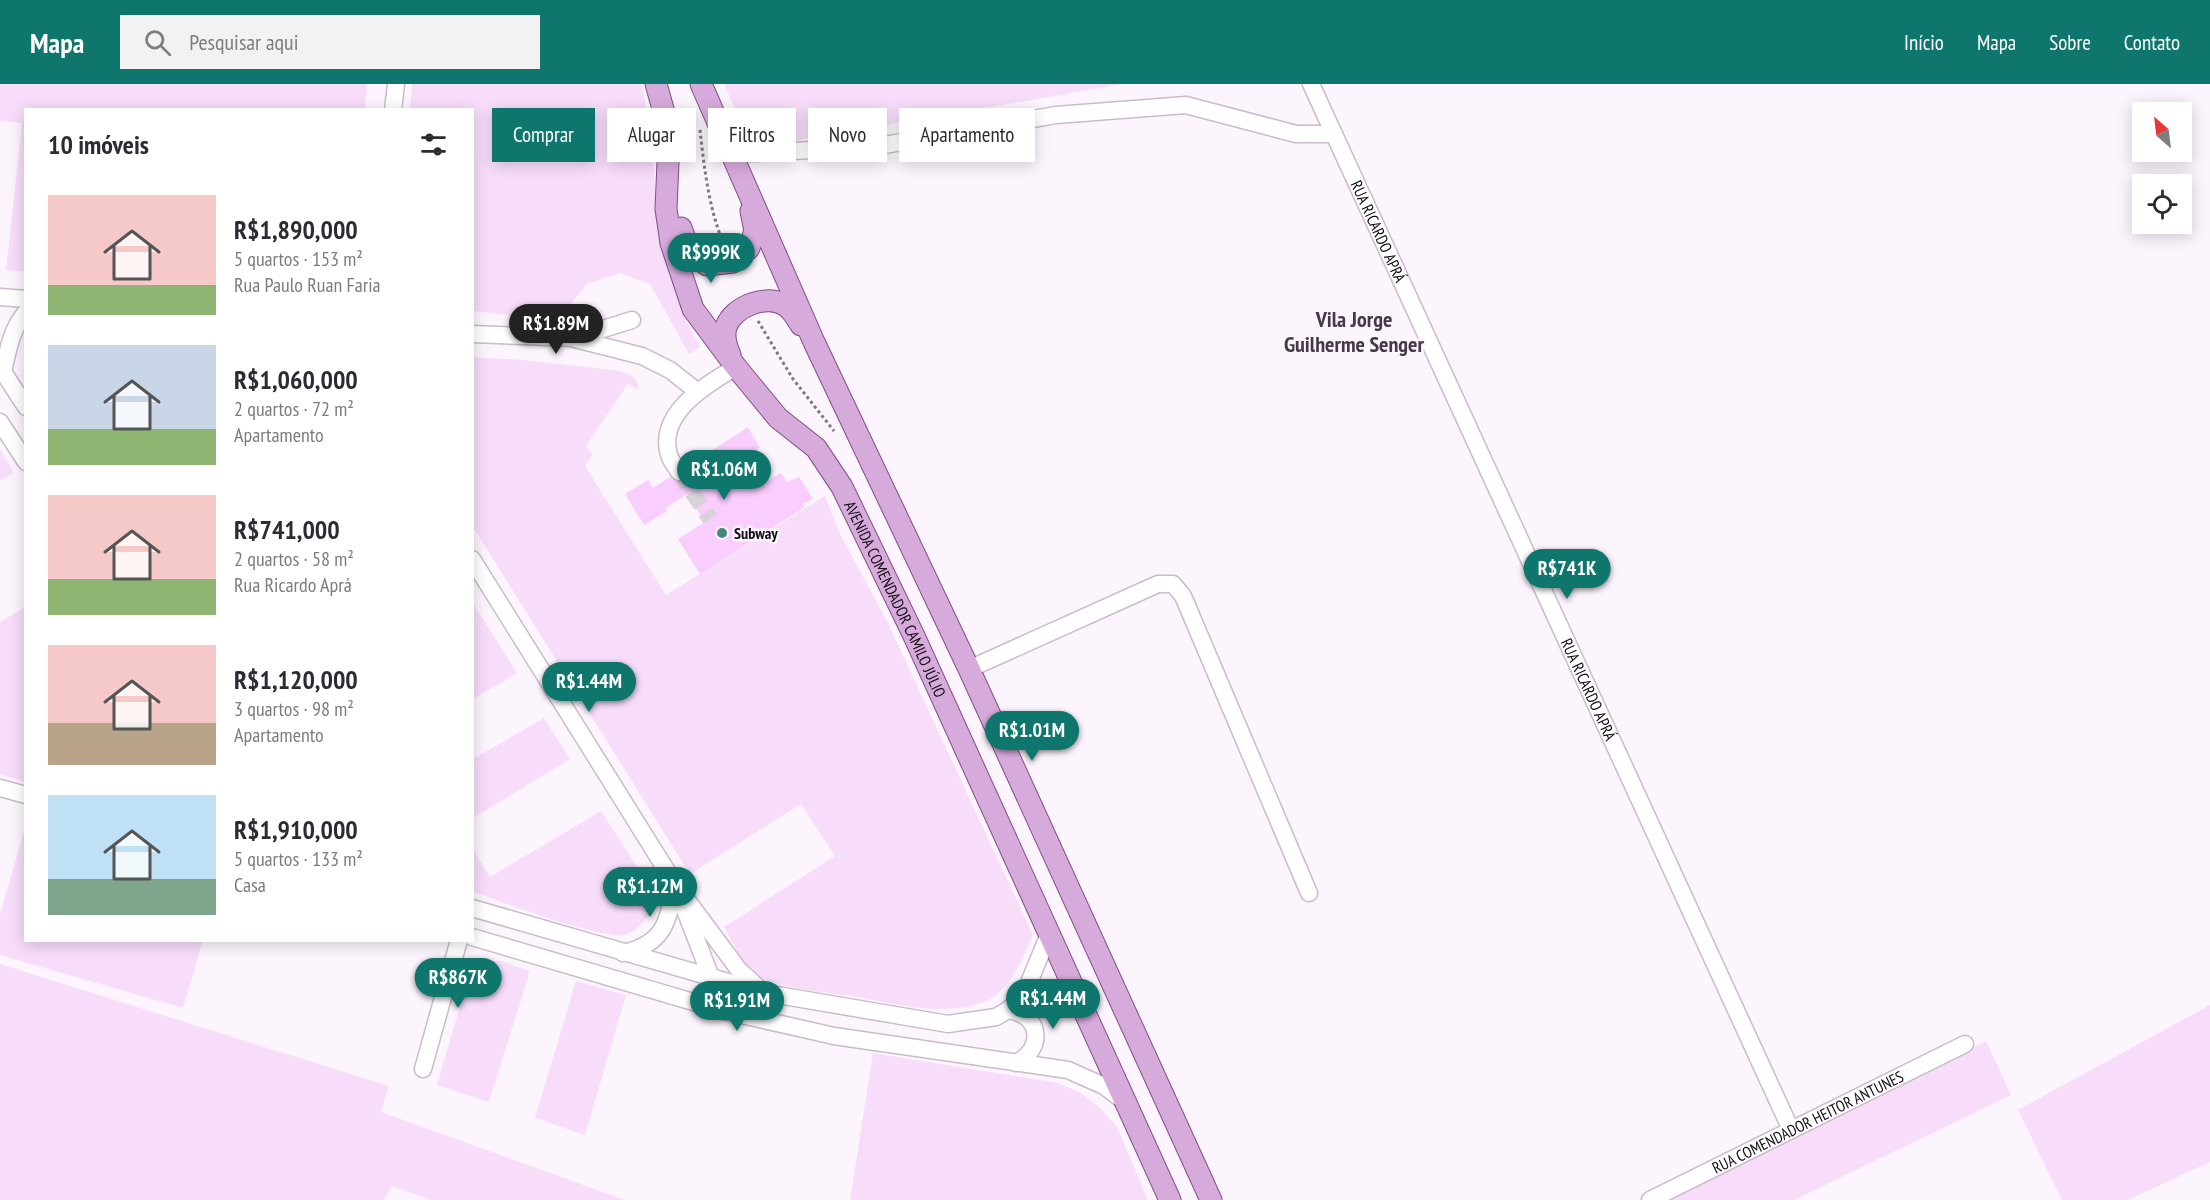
<!DOCTYPE html>
<html lang="pt">
<meta charset="utf-8">
<style>
:root{--surface:#fff;--page:#f2f2f3;--text:#2b2b33;--muted:#7c7c81;--accent:#0f766e}
body{margin:0;font-family:"PT Sans Narrow",sans-serif;background:var(--page);color:var(--text);height:100vh;display:flex;flex-direction:column;font-size:22px;white-space:nowrap}
*{box-sizing:border-box;margin:0}
p{font-size:20px;color:var(--muted)}
.icon{flex:none;width:33px;height:33px;fill:none;stroke:currentColor;stroke-width:2;stroke-linecap:round;stroke-linejoin:round}
.map{position:relative;flex:1;overflow:hidden}
.sheet{position:absolute;left:24px;top:24px;width:450px;height:834px;display:flex;flex-direction:column;background:var(--surface);border-radius:0px;box-shadow:0 3px 15px #0003}
.sheet>*{flex:none}
.guide{position:absolute;left:492px;top:24px;width:570px;height:54px;display:flex;gap:12px}
.needle{width:39px;rotate:332deg}
.tools{position:absolute;left:2132px;top:18px;display:grid;gap:12px}
.tools a{display:grid;place-items:center;width:60px;height:60px;border-radius:0px;background:var(--surface);box-shadow:0 3px 15px #0003;font-size:30px}
.price{position:absolute;translate:-50% -51px;padding:0 14px;border-radius:21px;background:var(--accent);color:#fff;font-size:20px;line-height:39px;filter:drop-shadow(0 2px 3px #0008)}
.price::after{content:'';position:absolute;left:50%;top:36px;width:18px;height:14px;margin-left:-9px;background:inherit;clip-path:polygon(0 0,100% 0,50% 100%)}
.price.selected{background:#222;color:#fff}
ul{padding:0;list-style:none}
li{display:flex;align-items:center;gap:18px;height:150px;padding:0 24px}
li span{display:grid;place-items:center;flex:none;width:168px;height:120px;border-radius:0px;color:#555}
li>.icon{margin-inline-start:auto}
span .icon{width:72px;height:72px;fill:#fffc;stroke-width:1}
li b{font-size:26px}
h2{display:flex;justify-content:space-between;align-items:center;height:72px;padding:0 24px;font-size:26px}
.pill{padding:0 21px;border-radius:0px;background:var(--surface);box-shadow:0 3px 15px #0003;font-size:21px;line-height:54px}
.pill.selected{background:var(--accent);color:#fff}
header{display:flex;align-items:center;gap:36px;box-sizing:border-box;height:84px;padding:0 30px;background:var(--accent);color:#fff}
header strong{font-size:28px}
nav{display:flex;gap:33px;margin-inline-start:auto;font-size:21px}
.search{width:420px;height:54px;background:var(--page);display:flex;align-items:center;gap:15px;box-sizing:border-box;padding:0 21px;border-radius:0px;color:var(--muted);font-size:22px}
.map>svg:first-child{display:block}
.green{fill:#f8ddfb}
.building{fill:#f9cdfe}
.lines{fill:none;stroke-linecap:round;stroke-linejoin:round}
.minor-tunnel{stroke:#d9d2da;stroke-width:16;stroke-dasharray:16 8;stroke-linecap:butt}
.minor-casing{stroke:#cbbacd;stroke-width:19}
.major-casing{stroke:#804e86;stroke-width:23}
.path{stroke:#7e777e;stroke-width:3;stroke-dasharray:3 3;stroke-linecap:butt}
.minor{stroke:#fff;stroke-width:16}
.major{stroke:#d7aadc;stroke-width:21}
.poi-dot{fill:#45887b;stroke:#fcf5fd;stroke-width:2}
.labels{text-anchor:middle;stroke-width:5;stroke-linejoin:round;paint-order:stroke}
.street-label{font-size:16px;fill:#120c12;stroke:#fcf5fd}
.poi-label{font-size:16px;font-weight:bold;fill:#120c12;stroke:#fcf5fd;text-anchor:start}
.district-label{font-size:22px;font-weight:bold;fill:#463848;stroke:#fcf5fd}
</style>
<header>
<strong>Mapa</strong>
<div class="search"><svg class="icon" aria-label="search" viewBox="0 0 24 24"><circle cx="10" cy="10" r="6"/><path d="M15 15l6 6"/></svg>Pesquisar aqui</div>
<nav><a>Início</a><a>Mapa</a><a>Sobre</a><a>Contato</a></nav>
</header>
<div class="map">
<svg width="2210" height="1116" viewBox="0 0 2210 1116">
<rect width="100%" height="100%" fill="#fcf5fd"/>
<g class="green">
<path d="M0,0H367L365,25L26,26L25,188L6,186L22,39L0,37Z"/>
<path d="M412,0H642L651,55L658,136L670,188L683,230L700,263L689,270L650,200L619,189L587,200L569,222L553,232L526,233L473,227L472,26H410Z"/>
<path d="M724,0H1123L752,64Z"/>
<path d="M473,273L523,276L614,286C628,289 637,291 639,306L628,300L585,363L593,370L585,382L666,511L825,412L840,450L887,537L1033,851C1023,874 1011,905 986,917C974,922 960,925 946,925C916,926 885,918 856,913C827,908 781,906 758,891C742,880 734,860 724,843L835,772L801,720L690,790L473,443Z"/>
<path d="M0,365L14,389L0,397Z"/>
<path d="M473,519L517,589L473,615H472Z"/>
<path d="M25,523V698L0,690V538Z"/>
<path d="M544,634L570,675L473,734V675Z"/>
<path d="M601,727L651,804L654,823C646,835 639,847 624,851C602,856 500,817 473,808V765L490,793Z"/>
<path d="M25,744L26,856L203,857L183,924L0,871V830Z"/>
<path d="M501,877L530,887L489,1018L437,1001L469,891L485,878Z"/>
<path d="M0,880L389,1002L381,1028L625,1116H431L392,1102L384,1116H0Z"/>
<path d="M576,897L626,911L585,1051L535,1034Z"/>
<path d="M2210,921V1078L2128,1116H2062L2018,1026Z"/>
<path d="M1986,957L2011,1011L1794,1116H1670Z"/>
<path d="M873,969L1058,999L1081,1009L1101,1025L1117,1043L1148,1116H850Z"/>
</g>
<path class="building" d="M748,343L760,364L751,369L768,397L781,389L787,398L799,393L813,415L802,421L805,423L700,490L678,455L705,438L687,410L665,424L667,427L644,441L625,410L648,396L653,404L670,393L675,397H684L689,388L688,382Z"/>
<g class="lines">
<path class="minor-tunnel" d="M679,388L710,435"/>
<g class="minor-casing">
<g id="minor">
<path id="s1" d="M1311,0L1791,1046"/>
<path d="M393,26L396,0"/>
<path d="M726,60L752,69L873,63L1056,31L1186,21L1296,50H1334"/>
<path d="M0,213L26,215"/>
<path d="M472,250L574,254L632,236"/>
<path d="M575,255L642,272L670,286L698,308"/>
<path d="M0,283L26,323"/>
<path d="M3,288C8,267 11,245 26,228"/>
<path d="M0,338L26,378"/>
<path d="M679,388C676,383 671,377 669,371C657,329 706,301 736,283"/>
<path d="M472,475L675,800L739,886L762,907"/>
<path d="M969,585L1158,500H1173L1183,512L1309,809"/>
<path d="M0,704L26,711"/>
<path d="M683,821L724,927"/>
<path d="M472,824L766,909L948,940L996,933L1008,926L1019,915L1028,901L1049,850"/>
<path d="M472,853L724,927L834,952L1068,986L1104,1002L1125,1018"/>
<path d="M623,869C665,860 668,837 675,800"/>
<path d="M1008,926C1041,930 1045,965 1016,979"/>
<path d="M423,985L459,856"/>
<path id="s2" d="M1650,1116L1965,960"/>
</g>
</g>
<g class="major-casing">
<g id="major">
<path id="s3" d="M656,0L665,32L668,78L666,125L671,159L693,225L736,283L778,334L816,364L842,403L914,552L1170,1116"/>
<path d="M701,0L814,258L969,585L1211,1116"/>
<path d="M681,144L690,168L707,181L733,178L749,164L755,147L751,127"/>
<path d="M730,271C726,262 723,253 726,243C733,222 768,209 786,222C792,226 797,235 801,241"/>
</g>
</g>
<g class="path">
<path d="M700,46C704,82 709,127 724,160"/>
<path d="M758,237L793,295L834,347"/>
</g>
<use href="#minor" class="minor"/>
<use href="#major" class="major"/>
</g>
<circle class="poi-dot" cx="722" cy="449" r="6"/>
<g class="labels">
<g class="street-label">
<text dy="6" stroke="none"><textPath href="#s1" startOffset="162">RUA RICARDO APRÁ</textPath></text>
<text dy="6" stroke="none"><textPath href="#s3" startOffset="588">AVENIDA COMENDADOR CAMILO JÚLIO</textPath></text>
<text dy="6" stroke="none"><textPath href="#s1" startOffset="666">RUA RICARDO APRÁ</textPath></text>
<text dy="6" stroke="none"><textPath href="#s2" startOffset="176">RUA COMENDADOR HEITOR ANTUNES</textPath></text>
</g>
<g class="poi-label">
<text x="734" y="455">Subway</text>
</g>
<g class="district-label">
<text x="1354" y="243">Vila Jorge<tspan x="1354" dy="25">Guilherme Senger</tspan></text>
</g>
</g>
</svg>
<div class="tools">
<a><svg class="needle" viewBox="-14 -14 28 28"><path d="M0-13l5 13h-10z" fill="#e53935"/><path d="M0 13l5-13h-10z" fill="#7c7c81"/></svg></a>
<a><svg class="icon" aria-label="locate" viewBox="0 0 24 24"><circle cx="12" cy="12" r="6"/><path d="M12 2v4M12 18v4M2 12h4M18 12h4"/></svg></a>
</div>
<b class="price" style="left:711px;top:200px">R$999K</b>
<b class="price selected" style="left:556px;top:271px">R$1.89M</b>
<b class="price" style="left:724px;top:417px">R$1.06M</b>
<b class="price" style="left:1567px;top:516px">R$741K</b>
<b class="price" style="left:589px;top:629px">R$1.44M</b>
<b class="price" style="left:1032px;top:678px">R$1.01M</b>
<b class="price" style="left:650px;top:834px">R$1.12M</b>
<b class="price" style="left:458px;top:925px">R$867K</b>
<b class="price" style="left:1053px;top:946px">R$1.44M</b>
<b class="price" style="left:737px;top:948px">R$1.91M</b>
<div class="guide">
<a class="pill selected">Comprar</a>
<a class="pill">Alugar</a>
<a class="pill">Filtros</a>
<a class="pill">Novo</a>
<a class="pill">Apartamento</a>
</div>
<section class="sheet">
<h2>10 imóveis<svg class="icon" aria-label="filters" viewBox="0 0 24 24"><path d="M4 7h16M4 17h16"/><circle cx="9" cy="7" r="2"/><circle cx="15" cy="17" r="2"/></svg></h2>
<ul>
<li><span style="background:linear-gradient(#f6c9c9 75%,#8fb573 0)"><svg class="icon" aria-label="home" viewBox="0 0 24 24"><path d="M3 11l9-7 9 7M6 9v11h12V9"/></svg></span><div><b>R$1,890,000</b><p>5 quartos · 153 m²</p><p>Rua Paulo Ruan Faria</p></div></li>
<li><span style="background:linear-gradient(#c9d6e8 70%,#8fb573 0)"><svg class="icon" aria-label="home" viewBox="0 0 24 24"><path d="M3 11l9-7 9 7M6 9v11h12V9"/></svg></span><div><b>R$1,060,000</b><p>2 quartos · 72 m²</p><p>Apartamento</p></div></li>
<li><span style="background:linear-gradient(#f6c9c9 70%,#8fb573 0)"><svg class="icon" aria-label="home" viewBox="0 0 24 24"><path d="M3 11l9-7 9 7M6 9v11h12V9"/></svg></span><div><b>R$741,000</b><p>2 quartos · 58 m²</p><p>Rua Ricardo Aprá</p></div></li>
<li><span style="background:linear-gradient(#f6c9c9 65%,#b9a48a 0)"><svg class="icon" aria-label="home" viewBox="0 0 24 24"><path d="M3 11l9-7 9 7M6 9v11h12V9"/></svg></span><div><b>R$1,120,000</b><p>3 quartos · 98 m²</p><p>Apartamento</p></div></li>
<li><span style="background:linear-gradient(#bfe0f5 70%,#7fa58c 0)"><svg class="icon" aria-label="home" viewBox="0 0 24 24"><path d="M3 11l9-7 9 7M6 9v11h12V9"/></svg></span><div><b>R$1,910,000</b><p>5 quartos · 133 m²</p><p>Casa</p></div></li>
</ul>
</section>
</div>
